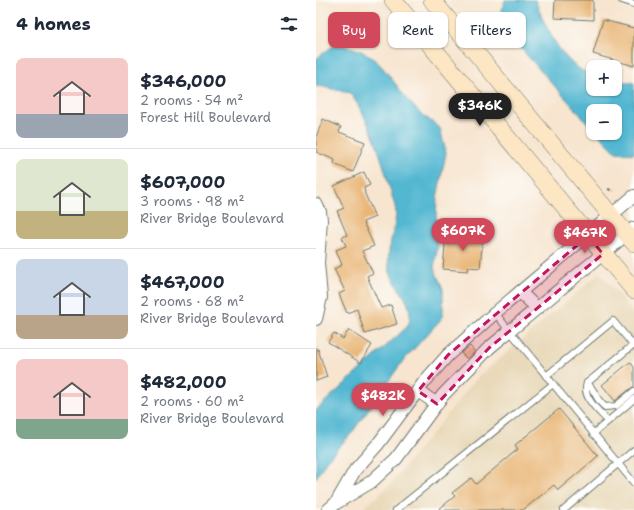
<!DOCTYPE html>
<meta charset="utf-8">
<style>
:root{--surface:#fff;--page:#f2f2f3;--text:#1f2937;--muted:#747a83;--line:#e0e1e3;--accent:#d1495b}
body{margin:0;font-family:"Shantell Sans",sans-serif;background:var(--page);color:var(--text);height:100vh;display:flex;flex-direction:column;font-size:15px;white-space:nowrap}
*{box-sizing:border-box;margin:0}
p{font-size:13px;color:var(--muted)}
.icon{flex:none;width:22px;height:22px;fill:none;stroke:currentColor;stroke-width:2;stroke-linecap:round;stroke-linejoin:round}
.map{position:relative;flex:1;overflow:hidden}
.side{display:flex;flex-direction:column;background:var(--surface);width:316px}
.side>*{flex:none}
.guide{position:absolute;left:12px;top:12px;width:246px;height:36px;display:flex;gap:8px}
.buttons{position:absolute;left:270px;top:60px;display:grid;gap:8px}
.buttons a{display:grid;place-items:center;width:36px;height:36px;border-radius:8px;background:var(--surface);box-shadow:0 1px 3px #0004;font-size:20px}
.price{position:absolute;translate:-50% -34px;padding:0 9px;border-radius:14px;background:var(--accent);color:#fff;font-size:13px;line-height:26px;filter:drop-shadow(0 1px 2px #0008)}
.price::after{content:'';position:absolute;left:50%;top:24px;width:12px;height:9px;margin-left:-6px;background:inherit;clip-path:polygon(0 0,100% 0,50% 100%)}
.price.selected{background:#222;color:#fff}
ul{padding:0;list-style:none}
li{display:flex;align-items:center;gap:12px;height:100px;padding:0 16px}
li+li{border-top:1px solid var(--line)}
li span{display:grid;place-items:center;flex:none;width:112px;height:80px;border-radius:8px;color:#555}
li>.icon{margin-inline-start:auto}
span .icon{width:48px;height:48px;fill:#fffc;stroke-width:1}
li b{font-size:17px}
h2{display:flex;justify-content:space-between;align-items:center;height:48px;padding:0 16px;font-size:17px}
.tag{padding:0 14px;border-radius:8px;background:var(--surface);box-shadow:0 1px 3px #0004;font-size:14px;line-height:36px}
.tag.selected{background:var(--accent);color:#fff}
main{display:flex;flex:1;min-height:0}
.map>svg:first-child{display:block}
.built{fill:#e9d9ba}
.water{fill:#53b7d2;stroke:#397a83}
.building{fill:#e9b677}
.lines{fill:none;stroke-linecap:round;stroke-linejoin:round}
.lane-casing{stroke:#6b786b;stroke-width:8}
.street-casing{stroke:#6b786b;stroke-width:14}
.secondary-casing{stroke:#6b786b;stroke-width:18}
.path{stroke:#6b786b;stroke-width:2;stroke-dasharray:3 3;stroke-linecap:butt}
.lane{stroke:#fff;stroke-width:6}
.street{stroke:#fff;stroke-width:12}
.secondary{stroke:#fce6c4;stroke-width:17}
.marked{fill:#c2185b;fill-opacity:0.2;stroke:#c2185b;stroke-width:3;stroke-dasharray:8 5;stroke-linejoin:round}
</style>
<main>
<section class="side">
<h2>4 homes<svg class="icon" aria-label="filters" viewBox="0 0 24 24"><path d="M4 7h16M4 17h16"/><circle cx="9" cy="7" r="2"/><circle cx="15" cy="17" r="2"/></svg></h2>
<ul>
<li><span style="background:linear-gradient(#f6c9c9 70%,#9aa5b1 0)"><svg class="icon" aria-label="home" viewBox="0 0 24 24"><path d="M3 11l9-7 9 7M6 9v11h12V9"/></svg></span><div><b>$346,000</b><p>2 rooms · 54 m²</p><p>Forest Hill Boulevard</p></div></li>
<li><span style="background:linear-gradient(#dfe7d0 65%,#c2b280 0)"><svg class="icon" aria-label="home" viewBox="0 0 24 24"><path d="M3 11l9-7 9 7M6 9v11h12V9"/></svg></span><div><b>$607,000</b><p>3 rooms · 98 m²</p><p>River Bridge Boulevard</p></div></li>
<li><span style="background:linear-gradient(#c9d6e8 70%,#b9a48a 0)"><svg class="icon" aria-label="home" viewBox="0 0 24 24"><path d="M3 11l9-7 9 7M6 9v11h12V9"/></svg></span><div><b>$467,000</b><p>2 rooms · 68 m²</p><p>River Bridge Boulevard</p></div></li>
<li><span style="background:linear-gradient(#f6c9c9 75%,#7fa58c 0)"><svg class="icon" aria-label="home" viewBox="0 0 24 24"><path d="M3 11l9-7 9 7M6 9v11h12V9"/></svg></span><div><b>$482,000</b><p>2 rooms · 60 m²</p><p>River Bridge Boulevard</p></div></li>
</ul>
</section>
<div class="map">
<svg width="318" height="510" viewBox="0 0 318 510">
<rect width="100%" height="100%" fill="#fdfcf7"/>
<filter id="ink" filterUnits="userSpaceOnUse"><feTurbulence type="fractalNoise" baseFrequency=".025" numOctaves="2"/><feDisplacementMap in="SourceGraphic" scale="8" xChannelSelector="R" yChannelSelector="G"/><feConvolveMatrix kernelMatrix="1 2 1 2 8 2 1 2 1" color-interpolation-filters="sRGB"/></filter>
<filter id="wash" filterUnits="userSpaceOnUse"><feTurbulence type="fractalNoise" baseFrequency=".012" numOctaves="4" result="noise"/><feDisplacementMap in="SourceGraphic" scale="16" xChannelSelector="R" yChannelSelector="G"/><feGaussianBlur stdDeviation="0.9" result="paint"/><feColorMatrix in="noise" values="0 0 0 0 0 0 0 0 0 0 0 0 0 0 0 0 0 1.4 0 .05"/><feComposite in="paint" operator="in"/></filter>
<g filter="url(#wash)">
<rect width="100%" height="100%" fill="#f7e5d0"/>
<path class="built" d="M284,273L318,314V510H45L72,487L161,378Z"/>
<g class="water">
<path d="M189,0H219C231,29 245,64 277,76V89H299V80L318,83V154L300,152L281,133H299V111H277V129L200,43L185,14Z"/>
<path d="M18,45C64,47 71,78 98,107C105,115 116,121 124,128L130,153L121,198L120,219L123,238L118,268L127,289V317L86,362L35,434L10,461L0,478V410L92,326C101,301 77,289 73,268C70,249 79,231 80,214C80,207 77,199 75,193C66,158 55,122 34,93L3,86L0,87V59Z"/>
</g>
<g id="blocks">
<g class="building">
<path d="M239,0H277V20L238,18Z"/>
<path d="M287,20L318,28V66L277,54Z"/>
<path d="M7,119L25,127L23,132L49,142L37,172L18,164L19,160L0,152V137Z"/>
<path d="M48,172L54,185L48,188L49,194L59,217L47,222L58,246L46,251L57,273L51,276L65,308L75,305L81,324L49,334L41,309L31,313L23,294L29,291L18,269L26,265L20,250L30,246L26,237L31,235L21,211L28,208L18,186Z"/>
<path d="M130,233L167,236L164,268L153,267L152,271L127,269Z"/>
<path d="M33,330L56,345L45,363L12,342L18,333L27,339Z"/>
<path d="M154,346L159,352L151,359L145,353Z"/>
<path d="M0,349H2L11,377L0,381Z"/>
<path d="M314,362L318,367V386L299,401L286,385Z"/>
<path d="M243,409L282,456L242,490L238,485L207,510H122L139,496L136,493L155,478L160,484L202,449L199,445Z"/>
</g>
</g>
</g>
<g filter="url(#ink)">
<use href="#blocks" fill-opacity="0" stroke="#6b786b" stroke-width="1"/>
<g class="lines">
<g class="lane-casing">
<g id="lane">
<path d="M306,0L318,4"/>
<path d="M179,313L318,483"/>
<path d="M230,376L297,321L318,346"/>
<path d="M271,383C280,391 279,399 289,407L300,406L318,391"/>
<path d="M292,421C284,412 265,397 271,383L317,345"/>
<path d="M277,434L318,399"/>
<path d="M80,510L237,384"/>
<path d="M248,510L318,450"/>
</g>
</g>
<g class="street-casing">
<g id="street">
<path d="M0,204L4,212L5,220L2,263L5,297L0,319"/>
<path d="M204,292L221,308"/>
<path d="M102,391L121,404"/>
<path d="M20,503L39,470L62,444L109,381L132,355L179,313L318,196"/>
<path d="M12,510L20,503L55,482L80,459L127,395L173,348L318,228"/>
</g>
</g>
<g class="secondary-casing">
<g id="secondary">
<path d="M77,0L318,290"/>
<path d="M116,0L318,243"/>
</g>
</g>
<path class="path" d="M292,189L298,191"/>
<use href="#lane" class="lane"/>
<use href="#street" class="street"/>
<use href="#secondary" class="secondary"/>
</g>
</g>
<path class="marked" d="M272,236L287,254L173,348L121,404L102,391L132,355Z"/>
</svg>
<div class="buttons">
<a>+</a>
<a>−</a>
</div>
<b class="price selected" style="left:164px;top:127px">$346K</b>
<b class="price" style="left:147px;top:252px">$607K</b>
<b class="price" style="left:269px;top:254px">$467K</b>
<b class="price" style="left:67px;top:417px">$482K</b>
<div class="guide">
<a class="tag selected">Buy</a>
<a class="tag">Rent</a>
<a class="tag">Filters</a>
</div>
</div>
</main>
